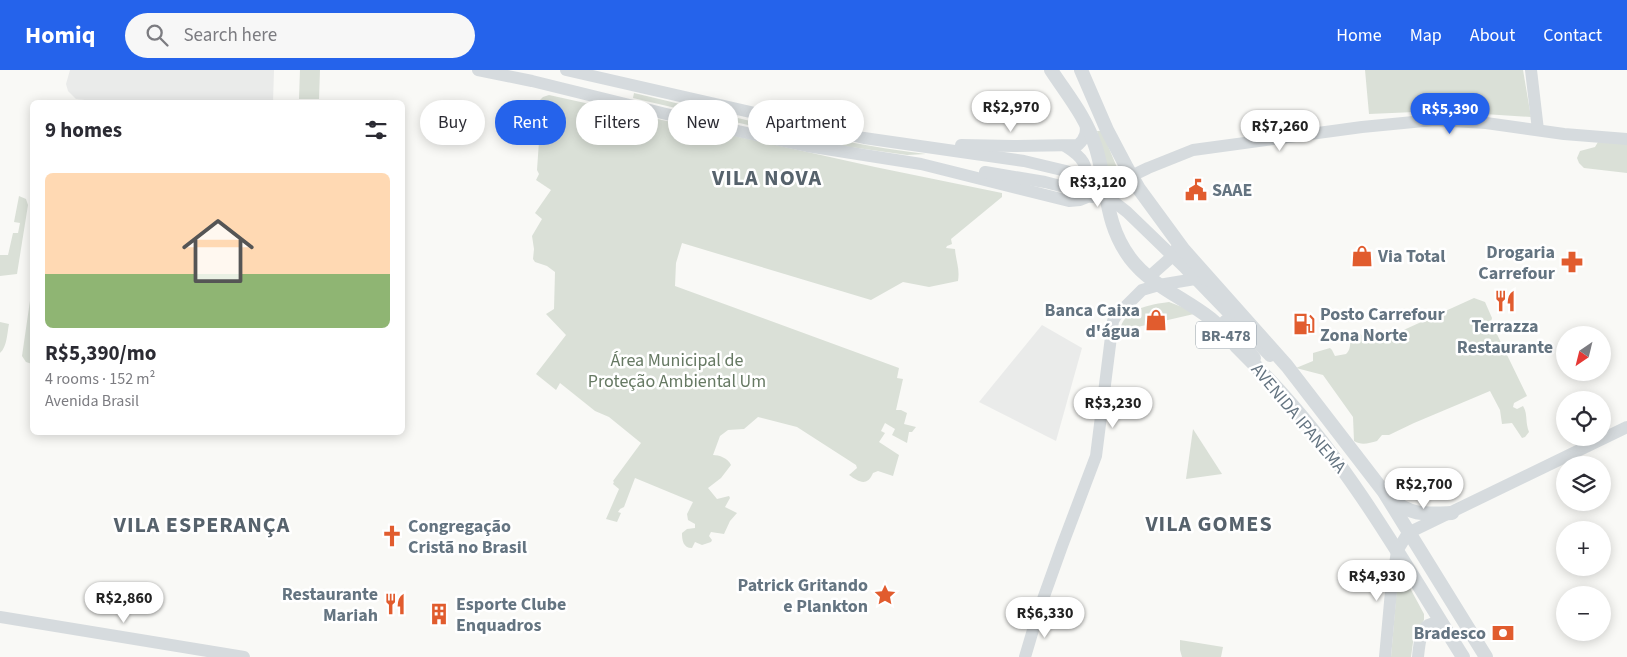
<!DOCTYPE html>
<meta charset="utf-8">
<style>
:root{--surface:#fff;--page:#f7f7f7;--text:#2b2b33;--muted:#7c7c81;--line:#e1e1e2;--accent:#2563eb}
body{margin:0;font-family:"Source Sans 3",sans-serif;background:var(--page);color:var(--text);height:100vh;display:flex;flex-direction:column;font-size:19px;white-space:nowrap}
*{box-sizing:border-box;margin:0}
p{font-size:16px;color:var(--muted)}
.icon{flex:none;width:28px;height:28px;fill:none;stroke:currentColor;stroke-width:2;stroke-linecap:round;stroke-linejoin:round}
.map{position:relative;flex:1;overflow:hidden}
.details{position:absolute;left:30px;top:30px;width:375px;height:335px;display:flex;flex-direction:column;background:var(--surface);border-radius:8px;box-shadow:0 2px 12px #0003}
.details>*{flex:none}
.hud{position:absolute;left:420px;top:30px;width:475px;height:45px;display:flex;gap:10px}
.needle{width:32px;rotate:215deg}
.fabs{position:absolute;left:1556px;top:256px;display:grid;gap:10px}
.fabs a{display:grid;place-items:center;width:55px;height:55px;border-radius:50%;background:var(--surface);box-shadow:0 2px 12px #0003;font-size:25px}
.price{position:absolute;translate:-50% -42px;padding:0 11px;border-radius:18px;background:#fff;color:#222;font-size:16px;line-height:32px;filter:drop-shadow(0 1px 2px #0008)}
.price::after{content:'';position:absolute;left:50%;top:30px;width:15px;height:11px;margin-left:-8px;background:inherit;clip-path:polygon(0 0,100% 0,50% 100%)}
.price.active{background:var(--accent);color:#fff}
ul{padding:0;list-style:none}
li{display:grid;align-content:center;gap:10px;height:265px;padding:0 15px}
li+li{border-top:1px solid var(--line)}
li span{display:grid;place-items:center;height:155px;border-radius:8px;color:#555}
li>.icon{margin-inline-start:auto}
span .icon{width:90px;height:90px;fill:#fffc;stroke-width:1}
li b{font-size:21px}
h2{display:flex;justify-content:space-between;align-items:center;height:60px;padding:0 15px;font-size:21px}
.tag{padding:0 18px;border-radius:22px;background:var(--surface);box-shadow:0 2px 12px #0003;font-size:18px;line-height:45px}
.tag.active{background:var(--accent);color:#fff}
header{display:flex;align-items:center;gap:30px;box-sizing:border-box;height:70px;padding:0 25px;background:var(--accent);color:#fff}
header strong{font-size:24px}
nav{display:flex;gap:28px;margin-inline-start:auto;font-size:18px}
.search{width:350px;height:45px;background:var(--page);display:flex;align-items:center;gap:12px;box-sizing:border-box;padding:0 18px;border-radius:28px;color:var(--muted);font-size:19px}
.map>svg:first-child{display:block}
.built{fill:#eaebea}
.green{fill:#dae0d7}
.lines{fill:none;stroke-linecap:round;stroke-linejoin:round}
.secondary{stroke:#d6dbde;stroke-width:12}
.primary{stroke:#d6dbde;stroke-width:14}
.labels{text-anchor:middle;stroke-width:5;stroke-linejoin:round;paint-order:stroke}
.shield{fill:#fff;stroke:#929ea7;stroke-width:1}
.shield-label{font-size:16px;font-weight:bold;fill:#647481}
.poi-label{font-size:18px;font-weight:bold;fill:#647481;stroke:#fff;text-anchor:start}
.park-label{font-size:18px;fill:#667963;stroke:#fff}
.street-label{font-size:18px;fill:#647481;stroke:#fff}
.district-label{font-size:22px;font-weight:bold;letter-spacing:1px;fill:#56626c;stroke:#fff}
</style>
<header>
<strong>Homiq</strong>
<div class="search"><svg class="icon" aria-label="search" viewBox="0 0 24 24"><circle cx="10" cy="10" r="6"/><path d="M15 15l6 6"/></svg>Search here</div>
<nav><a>Home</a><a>Map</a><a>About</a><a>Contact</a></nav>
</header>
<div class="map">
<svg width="1627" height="587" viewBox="0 0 1627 587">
<rect width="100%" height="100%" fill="#f9f9f6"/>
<g class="built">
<path d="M70,0H274L273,32H102L76,29L68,21L66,14Z"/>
<path d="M1042,255L1082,278L1056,371L979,332Z"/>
</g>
<g class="green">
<path d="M300,0H320L319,29H299Z"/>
<path d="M1365,0H1523L1531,47L1438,41L1369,44Z"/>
<path d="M634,23C731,46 827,72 926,84L907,85L829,74L633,28Z"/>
<path d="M549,25L875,97L1002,123V127L951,169L952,174L947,176L946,178L955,179C956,192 960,198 958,211L929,217L903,212L871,230L682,173L676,193L675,216L899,298L897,308L903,309L896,340H901L907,343L904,354L916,357L912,362H909L907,373L892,365L895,359L885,353L881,361L885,363L879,372L899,385L893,406L878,401L873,403C867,417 859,412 849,405L857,398L856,395L797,357L758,347L744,359L728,360L720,366L713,385C719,385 728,388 731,395L721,408L708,418L717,429L729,426L730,428L725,437L737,443L730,451L724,464L711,462L709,466L712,470L711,472L702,475L695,472L692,478C683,478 682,470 682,463L687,459L695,458V454L688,450L687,444L693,432L635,408L624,437L620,439L618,442L621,443L617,452L606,449L619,419L613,414L614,412L613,411L641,373L609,347L595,341L560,313L556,320L536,304L566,265L546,244L554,239L555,202L547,196L535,192L533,189L534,179L532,166L542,149L535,143L551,120L536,110L539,104L537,100L539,71L538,37L539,31L543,27Z"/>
<path d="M1097,61H1102L1120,105L1110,111Z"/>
<path d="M1598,72L1627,74V103L1584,98L1579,93L1577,88L1580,81L1595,77Z"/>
<path d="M19,126L26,129L28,135L17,204L0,206V185H8L13,163H18L20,153L14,152Z"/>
<path d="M32,217V294L26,292L22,286Z"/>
<path d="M1474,228L1485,232L1492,248L1491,252L1527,326L1514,333L1513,337L1517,339L1523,336C1528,344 1525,352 1529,362L1525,367L1522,368L1512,353L1502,354L1500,340L1490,321L1414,353L1389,365H1382L1377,371C1369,373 1362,376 1354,371L1353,347L1323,305L1296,298L1313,291V283L1330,278L1332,280L1335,286L1346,284C1354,277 1346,268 1357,261L1366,269L1370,270L1394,262L1397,263Z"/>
<path d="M1169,232L1182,237L1194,244L1120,261C1122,239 1152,234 1169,232Z"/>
<path d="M0,252L9,254C7,264 7,277 0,283Z"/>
<path d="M1193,359L1222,404L1186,409Z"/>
<path d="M1400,504L1403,505L1424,544V550L1414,565L1411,587H1391L1398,505Z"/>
<path d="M1180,570L1223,577L1221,587H1182L1180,580Z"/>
</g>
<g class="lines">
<g class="secondary">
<path d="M478,0L532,11L719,57L807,76L921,94L1069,131L1080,130L1090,126L1148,98L1193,80L1362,57L1434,50L1486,53L1564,64L1627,69"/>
<path d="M566,0L864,68L1024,91L1066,101L1081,107L1095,117L1127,142L1185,198L1270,286"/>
<path d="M1531,0L1538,60"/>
<path d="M961,75L1014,76L1078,75C1086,68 1087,61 1085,51"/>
<path d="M1065,76C1081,86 1092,96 1082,116"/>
<path d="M985,102L1045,112L1084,122L1092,127"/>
<path d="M1149,207L1176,183V179"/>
<path d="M1225,251L1255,288"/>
<path d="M0,547L244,587"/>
<path d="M1025,587L1038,543L1062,476L1096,386L1113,251L1116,246L1142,220L1159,215L1201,208"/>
<path d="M1385,587L1391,521L1397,481L1408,463L1627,357"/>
<path d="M1418,587C1419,578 1420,556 1431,554C1435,554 1440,555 1444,556"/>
</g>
<g class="primary">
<path d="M1051,0C1068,26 1086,47 1096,78C1108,117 1104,153 1130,188C1151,216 1185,228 1211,249C1221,257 1229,268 1237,277C1253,293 1269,309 1284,326C1355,405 1407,498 1463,587"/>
<path d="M1081,0L1107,60L1127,98L1139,119L1183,179L1287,296L1384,422L1486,587"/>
<path d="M1390,428C1410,446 1426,444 1452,443"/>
</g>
</g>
<defs>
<g id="civic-bare" transform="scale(1.725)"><path d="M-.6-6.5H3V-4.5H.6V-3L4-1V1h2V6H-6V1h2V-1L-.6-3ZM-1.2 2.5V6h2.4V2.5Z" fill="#e15c2e" stroke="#fff" stroke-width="2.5" paint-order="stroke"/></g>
<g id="shop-bare" transform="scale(1.725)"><path d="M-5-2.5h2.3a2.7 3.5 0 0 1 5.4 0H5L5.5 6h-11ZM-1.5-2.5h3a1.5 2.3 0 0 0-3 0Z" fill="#e15c2e" stroke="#fff" stroke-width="2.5" paint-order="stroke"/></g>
<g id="pharmacy-bare" transform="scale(1.725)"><path d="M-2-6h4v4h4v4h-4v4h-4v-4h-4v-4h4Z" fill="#e15c2e" stroke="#fff" stroke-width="2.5" paint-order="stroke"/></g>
<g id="restaurant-bare" transform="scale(1.725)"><path d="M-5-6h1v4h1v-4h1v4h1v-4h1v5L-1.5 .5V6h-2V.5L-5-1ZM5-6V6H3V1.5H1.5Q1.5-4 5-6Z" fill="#e15c2e" stroke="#fff" stroke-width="2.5" paint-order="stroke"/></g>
<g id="fuel-bare" transform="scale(1.725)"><path d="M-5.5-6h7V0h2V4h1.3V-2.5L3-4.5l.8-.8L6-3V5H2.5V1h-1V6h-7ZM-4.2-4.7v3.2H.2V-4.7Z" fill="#e15c2e" stroke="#fff" stroke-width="2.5" paint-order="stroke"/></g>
<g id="church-bare" transform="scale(1.725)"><path d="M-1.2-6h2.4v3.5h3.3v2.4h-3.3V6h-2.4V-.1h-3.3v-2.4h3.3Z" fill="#e15c2e" stroke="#fff" stroke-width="2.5" paint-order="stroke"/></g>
<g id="sight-bare" transform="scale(1.725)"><path d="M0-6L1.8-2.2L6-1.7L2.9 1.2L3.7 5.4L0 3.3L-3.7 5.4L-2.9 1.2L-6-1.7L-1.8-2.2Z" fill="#e15c2e" stroke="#fff" stroke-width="2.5" paint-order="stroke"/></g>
<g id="building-bare" transform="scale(1.725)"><path d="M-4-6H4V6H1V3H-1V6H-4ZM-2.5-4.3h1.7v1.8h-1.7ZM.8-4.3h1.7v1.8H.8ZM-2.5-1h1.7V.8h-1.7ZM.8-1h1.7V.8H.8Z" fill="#e15c2e" stroke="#fff" stroke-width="2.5" paint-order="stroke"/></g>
<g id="bank-bare" transform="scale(1.725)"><path d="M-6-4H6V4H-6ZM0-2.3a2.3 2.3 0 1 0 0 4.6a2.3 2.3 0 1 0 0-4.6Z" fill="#e15c2e" stroke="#fff" stroke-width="2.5" paint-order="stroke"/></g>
</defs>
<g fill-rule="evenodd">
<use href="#civic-bare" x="1196" y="120"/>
<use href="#shop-bare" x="1362" y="186"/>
<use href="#pharmacy-bare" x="1572" y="192"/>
<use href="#restaurant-bare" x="1505" y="231"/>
<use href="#shop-bare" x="1156" y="250"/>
<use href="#fuel-bare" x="1304" y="254"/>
<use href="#church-bare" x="392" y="466"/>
<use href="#sight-bare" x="885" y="525"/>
<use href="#restaurant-bare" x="395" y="534"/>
<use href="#building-bare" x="439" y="544"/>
<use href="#bank-bare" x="1503" y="563"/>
</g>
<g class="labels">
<rect class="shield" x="1196" y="251.5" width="60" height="27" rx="4"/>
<g class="shield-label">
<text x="1226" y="271">BR-478</text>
</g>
<g class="poi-label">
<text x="1212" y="126">SAAE</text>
<text x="1555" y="188" text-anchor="end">Drogaria<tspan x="1555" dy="21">Carrefour</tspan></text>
<text x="1378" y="192">Via Total</text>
<text x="1140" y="246" text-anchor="end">Banca Caixa<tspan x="1140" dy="21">d'água</tspan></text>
<text x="1320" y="250">Posto Carrefour<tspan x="1320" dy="21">Zona Norte</tspan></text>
<text x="1505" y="262" text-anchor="middle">Terrazza<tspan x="1505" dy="21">Restaurante</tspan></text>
<text x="408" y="462">Congregação<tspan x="408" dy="21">Cristã no Brasil</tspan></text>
<text x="868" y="521" text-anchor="end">Patrick Gritando<tspan x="868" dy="21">e Plankton</tspan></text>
<text x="378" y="530" text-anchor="end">Restaurante<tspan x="378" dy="21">Mariah</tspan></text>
<text x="456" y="540">Esporte Clube<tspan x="456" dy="21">Enquadros</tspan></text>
<text x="1486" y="569" text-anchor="end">Bradesco</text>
</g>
<g class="park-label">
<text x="677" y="296">Área Municipal de<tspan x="677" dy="21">Proteção Ambiental Um</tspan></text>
</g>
<g class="street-label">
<text transform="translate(1299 348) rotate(50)" y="6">AVENIDA IPANEMA</text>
</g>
<g class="district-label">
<text x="767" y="115">VILA NOVA</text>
<text x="1209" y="461">VILA GOMES</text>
<text x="202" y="462">VILA ESPERANÇA</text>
</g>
</g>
</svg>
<div class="fabs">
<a><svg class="needle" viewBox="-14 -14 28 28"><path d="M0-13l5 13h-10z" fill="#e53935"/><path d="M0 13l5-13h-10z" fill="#7c7c81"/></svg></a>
<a><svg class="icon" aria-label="locate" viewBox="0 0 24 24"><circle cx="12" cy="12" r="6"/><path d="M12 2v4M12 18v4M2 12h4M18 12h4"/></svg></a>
<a><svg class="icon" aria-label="layers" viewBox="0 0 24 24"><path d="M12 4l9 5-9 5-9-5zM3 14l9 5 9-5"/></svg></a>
<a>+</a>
<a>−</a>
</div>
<b class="price" style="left:1011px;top:63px">R$2,970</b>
<b class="price active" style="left:1450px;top:65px">R$5,390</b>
<b class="price" style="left:1280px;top:82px">R$7,260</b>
<b class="price" style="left:1098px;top:138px">R$3,120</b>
<b class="price" style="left:1113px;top:359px">R$3,230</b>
<b class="price" style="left:1424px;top:440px">R$2,700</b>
<b class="price" style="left:1377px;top:532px">R$4,930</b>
<b class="price" style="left:124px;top:554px">R$2,860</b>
<b class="price" style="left:1045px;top:569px">R$6,330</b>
<div class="hud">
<a class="tag">Buy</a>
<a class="tag active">Rent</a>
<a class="tag">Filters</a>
<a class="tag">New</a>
<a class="tag">Apartment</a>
</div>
<section class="details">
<h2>9 homes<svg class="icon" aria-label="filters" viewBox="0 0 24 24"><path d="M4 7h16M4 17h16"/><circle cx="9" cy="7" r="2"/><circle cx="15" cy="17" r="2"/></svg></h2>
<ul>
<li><span style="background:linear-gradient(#ffd9b3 65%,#8fb573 0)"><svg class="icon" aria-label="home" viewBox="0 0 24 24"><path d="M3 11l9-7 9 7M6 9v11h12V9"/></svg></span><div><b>R$5,390/mo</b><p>4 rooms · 152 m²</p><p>Avenida Brasil</p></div></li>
</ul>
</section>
</div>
